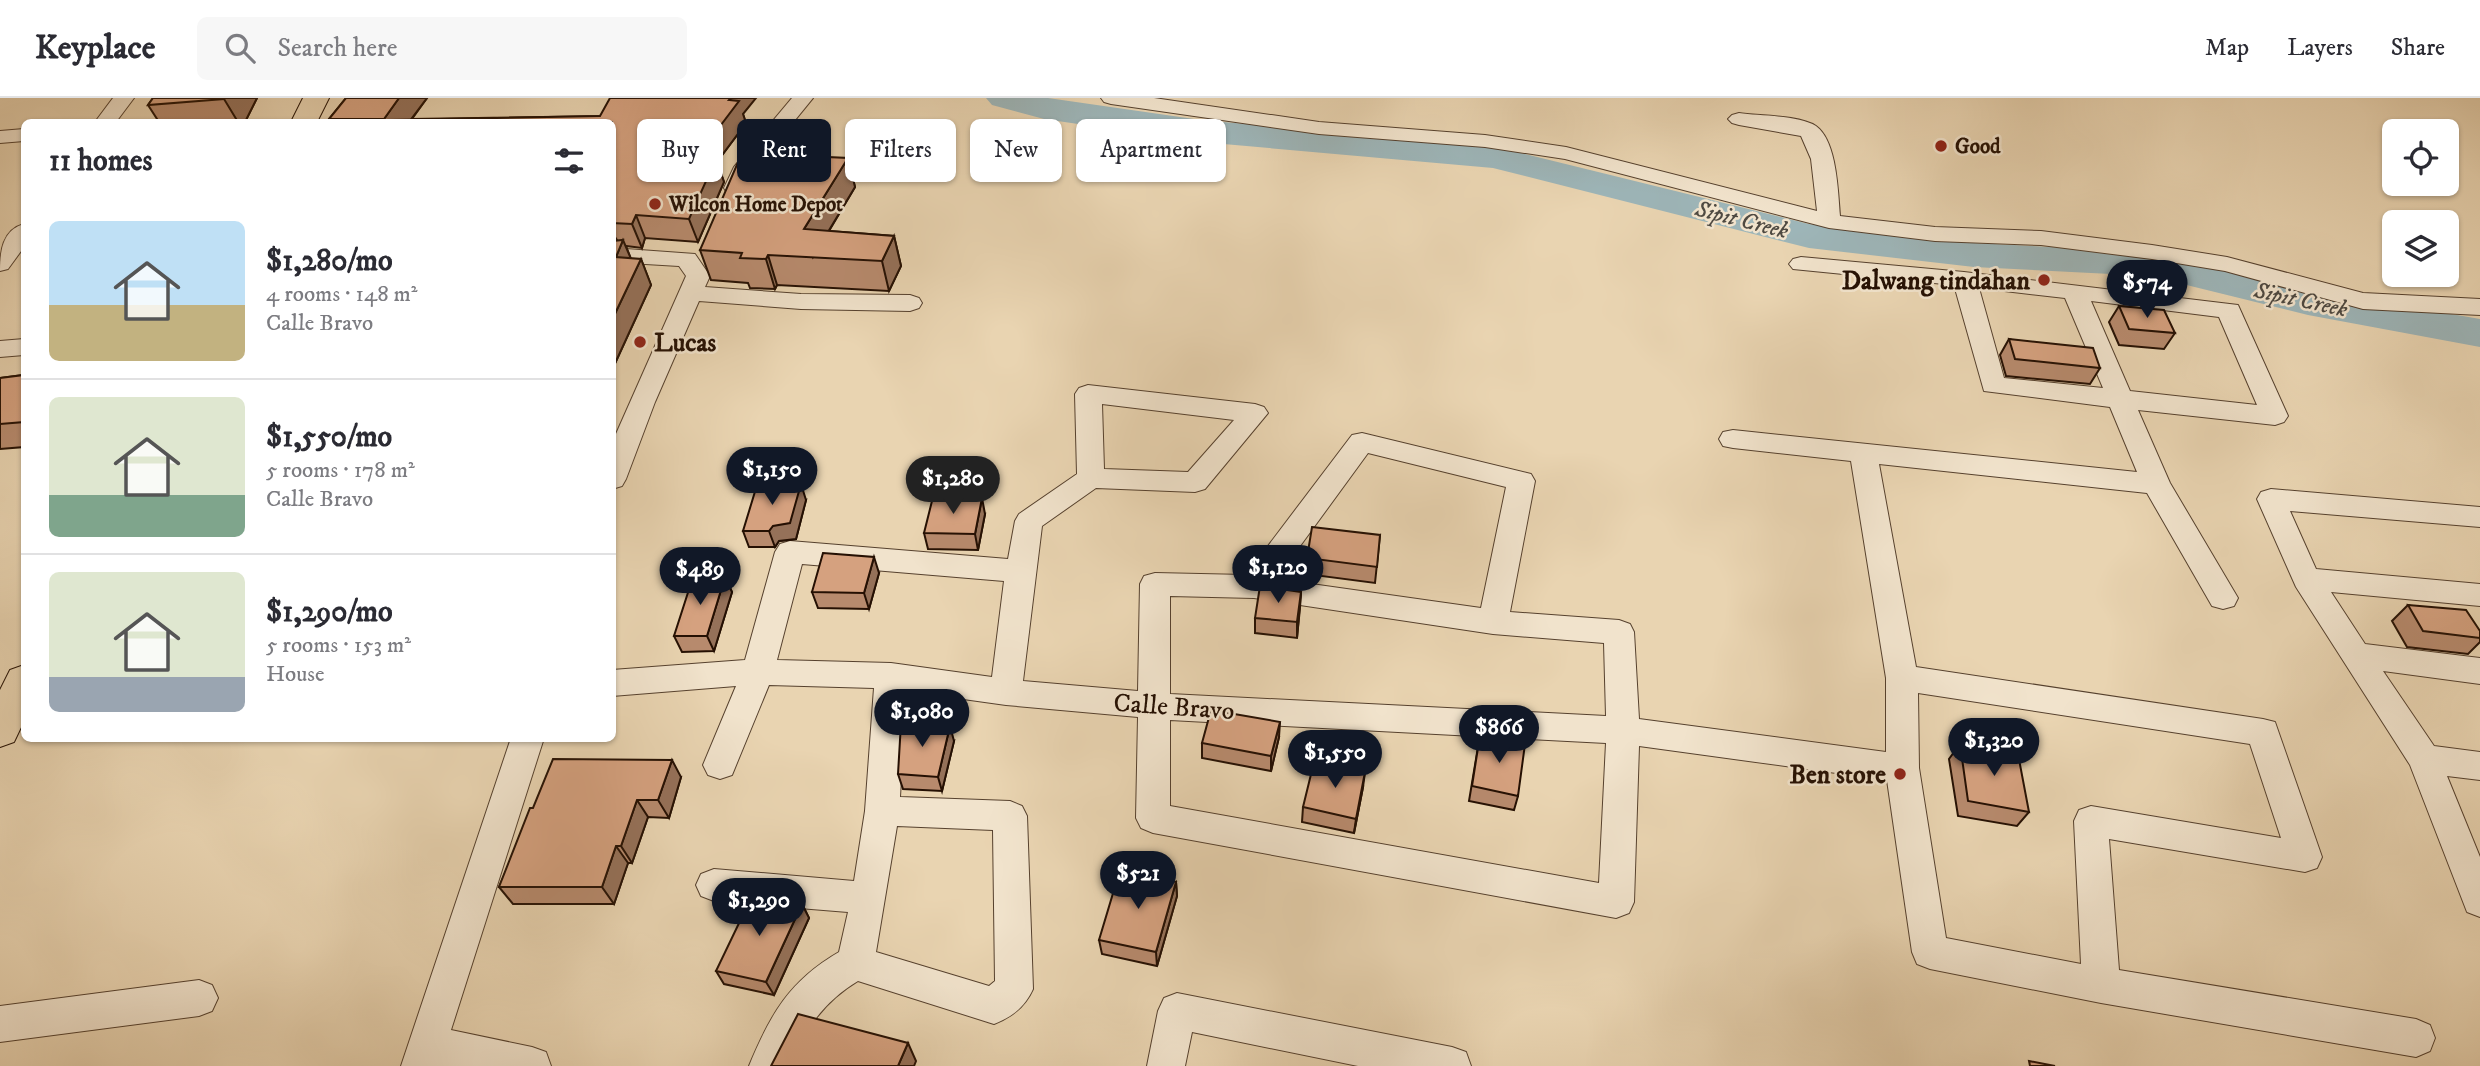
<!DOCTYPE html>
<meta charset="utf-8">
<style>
:root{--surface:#fff;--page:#f7f7f7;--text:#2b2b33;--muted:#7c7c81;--line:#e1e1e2;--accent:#111827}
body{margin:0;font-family:"IM FELL DW Pica",serif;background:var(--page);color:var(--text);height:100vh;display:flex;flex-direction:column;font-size:26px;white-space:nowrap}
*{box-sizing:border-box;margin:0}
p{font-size:23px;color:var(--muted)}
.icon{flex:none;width:38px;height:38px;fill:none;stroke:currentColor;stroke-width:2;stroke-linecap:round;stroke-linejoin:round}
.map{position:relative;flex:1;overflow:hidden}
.side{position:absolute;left:21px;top:21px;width:595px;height:623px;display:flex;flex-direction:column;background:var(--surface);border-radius:10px;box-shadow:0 2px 5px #0004}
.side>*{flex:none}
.hud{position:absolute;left:637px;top:21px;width:665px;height:63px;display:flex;gap:14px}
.buttons{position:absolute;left:2382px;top:21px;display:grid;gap:14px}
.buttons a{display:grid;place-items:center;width:77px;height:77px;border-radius:10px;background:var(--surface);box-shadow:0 2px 5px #0004;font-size:35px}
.price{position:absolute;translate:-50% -60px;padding:0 16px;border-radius:24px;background:var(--accent);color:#fff;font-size:23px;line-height:46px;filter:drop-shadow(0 2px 4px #0008)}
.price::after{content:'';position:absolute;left:50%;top:42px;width:21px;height:16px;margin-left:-10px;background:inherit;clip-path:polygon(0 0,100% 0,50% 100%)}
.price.current{background:#222;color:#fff}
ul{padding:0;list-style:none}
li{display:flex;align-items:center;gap:21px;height:175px;padding:0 28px}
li+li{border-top:2px solid var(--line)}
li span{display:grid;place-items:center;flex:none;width:196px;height:140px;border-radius:10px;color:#555}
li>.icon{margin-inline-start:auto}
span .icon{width:84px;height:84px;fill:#fffc;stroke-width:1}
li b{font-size:30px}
h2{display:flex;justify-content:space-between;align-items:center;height:84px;padding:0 28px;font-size:30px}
.chip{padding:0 24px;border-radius:10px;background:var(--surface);box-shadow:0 2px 5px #0004;font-size:24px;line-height:63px}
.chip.current{background:var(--accent);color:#fff}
header{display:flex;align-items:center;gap:42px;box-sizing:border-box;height:98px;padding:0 35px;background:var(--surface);border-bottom:2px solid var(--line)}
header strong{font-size:33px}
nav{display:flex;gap:38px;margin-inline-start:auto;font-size:24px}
.search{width:490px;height:63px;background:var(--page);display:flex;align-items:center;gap:18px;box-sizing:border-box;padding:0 24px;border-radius:10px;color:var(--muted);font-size:26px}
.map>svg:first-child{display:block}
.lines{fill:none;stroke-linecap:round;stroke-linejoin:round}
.river{fill:#9db5b8;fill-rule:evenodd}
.minor-casing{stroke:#56412e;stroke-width:2}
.major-casing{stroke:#251003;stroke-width:2}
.minor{fill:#f1e3cc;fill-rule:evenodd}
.major{fill:#e9d4b1;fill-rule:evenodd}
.wall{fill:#b78a6d;stroke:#251003;stroke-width:2}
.shaded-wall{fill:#957159;stroke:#251003;stroke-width:2}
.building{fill:#d5a17f;stroke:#251003;stroke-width:2}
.poi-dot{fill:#8f2418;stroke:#f1e3cc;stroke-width:2.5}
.labels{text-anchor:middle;stroke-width:5;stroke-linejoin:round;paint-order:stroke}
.far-poi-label{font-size:21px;font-weight:bold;fill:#251003;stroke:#f1e3cc;text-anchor:start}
.far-water-label{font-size:23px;font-style:italic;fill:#4f4a42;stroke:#f1e3cc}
.poi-label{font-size:26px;font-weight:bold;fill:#251003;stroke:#f1e3cc;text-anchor:end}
.street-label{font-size:26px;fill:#251003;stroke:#f1e3cc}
</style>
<header>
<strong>Keyplace</strong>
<div class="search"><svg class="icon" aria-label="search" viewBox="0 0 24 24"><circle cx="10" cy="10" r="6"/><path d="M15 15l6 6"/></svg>Search here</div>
<nav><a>Map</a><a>Layers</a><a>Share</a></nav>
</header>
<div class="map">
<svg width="2480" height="968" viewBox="0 0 2480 968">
<rect width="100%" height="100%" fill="#e9d4b1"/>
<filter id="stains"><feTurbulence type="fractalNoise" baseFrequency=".00286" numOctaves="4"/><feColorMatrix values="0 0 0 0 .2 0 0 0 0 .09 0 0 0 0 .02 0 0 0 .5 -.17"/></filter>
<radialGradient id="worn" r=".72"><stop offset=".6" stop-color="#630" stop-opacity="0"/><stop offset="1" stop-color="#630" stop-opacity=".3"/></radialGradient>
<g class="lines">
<path class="river" d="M986,0H1048L1201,22L1493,48L1809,126L1974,145L2150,154L2308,191L2480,221V249L2308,217L2150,178L1974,169L1809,150L1493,70L1201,44L1044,21L992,7Z"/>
<g class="minor-casing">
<g id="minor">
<path d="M113,0H134L116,24H95Z"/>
<path d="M792,0H813L752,75L743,95H727L724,90L734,69Z"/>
<path d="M1101,0H1154L1319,24L1485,37L1566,49L1817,113L1811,61L1801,38L1739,27L1732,25L1728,21L1732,17L1739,15C1759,18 1799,17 1816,28C1837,43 1838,94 1840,118L1935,129L2041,133L2152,147L2227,159L2363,195L2480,201V217L2363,211L2225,173L2152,161L2041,147L1935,143L1829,130L1565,61L1485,49L1319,36L1111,6L1104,4Z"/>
<path d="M24,31V43L0,45V33Z"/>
<path d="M24,126V149L8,171L0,173C0,154 2,132 24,126Z"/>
<path d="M612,150L695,156L710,178L705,189L801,196L910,197L919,200L922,205L919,210L910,213L801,211L699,203L655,304L626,381L622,388L612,391V345L686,178L679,168L612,164Z"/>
<path d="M1801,159L1964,174L2238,207L2288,318L2284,324L2275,327L2138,312L2170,385L2238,500L2234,508L2223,511L2212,508L2147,395L1879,366L1916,569L2263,621L2275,624L2322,759L2317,770L2305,774L2109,741L2119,872L2416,921L2430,927L2435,940L2430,953L2416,959L2101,905L1930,871L1917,866L1912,854L1887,682L1639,648L1634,804L1629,815L1616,820L1153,735L1141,730L1136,720L1138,619L1006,607L906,593L900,699L1010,703L1022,708L1027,718L1033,891C1025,909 1012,919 994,926L858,883C823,904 805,932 788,968H749C770,917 789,883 839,854L848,814L714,803L701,798L696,787L701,776L714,771L854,783L865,713L874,590L769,587L732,677L720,681L708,677L703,667L736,588L612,598V572L745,562L775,454L780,446L790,443L1008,461L1015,423L1019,416L1077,376L1075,296L1079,290L1088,287L1255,306L1264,309L1268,315L1205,391L1195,394L1096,390L1042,428L1023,583L1138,593L1140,486L1144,478L1155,475L1246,477L1352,337L1362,335L1531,376L1535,383L1510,514L1619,522L1630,526L1634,534L1639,621L1886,654V580L1851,363L1733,350L1723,348L1719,341L1723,334L1733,332L2137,374L2110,309L1984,293L1954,187L1793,171L1789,166L1793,161ZM1979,190L2065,200L2103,290L2004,280ZM2091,203L2219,219L2257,307L2130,293ZM1102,306L1234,322L1188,374L1104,371ZM1368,355L1506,389L1481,510L1276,481ZM802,466L1004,483L992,579L891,565L777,562ZM1170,498L1254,500L1493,536L1604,545L1606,618L1170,596ZM1918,595L2250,646L2281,740L2091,708L2079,712L2074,723L2081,866L1946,840L1919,670ZM1170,622L1606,645L1599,785L1170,708ZM897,728L993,732L995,883L989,888L876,854Z"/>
<path d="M24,241V257L0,259V243Z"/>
<path d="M2271,391L2480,409V429L2290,413L2316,471L2480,486V508L2331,494L2365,546L2480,560V586L2383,573L2434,648L2480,654V682L2447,678L2480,759V819L2467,814L2410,667L2296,489L2257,401L2261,394Z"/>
<path d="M511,640H544L451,932L532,949L546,954L551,968H401Z"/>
<path d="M199,882L212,887L218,900L212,913L199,918L0,944V908Z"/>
<path d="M1177,895L1452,949L1466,954L1471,968H1358L1192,934L1185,968H1147L1158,913L1164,900Z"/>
</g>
</g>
<g class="major-casing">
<g id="major">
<path d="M303,0H329L317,24H291Z"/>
<path d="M24,567V623L14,644L0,649V592L10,572Z"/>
</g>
</g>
<use href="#minor" class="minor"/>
<use href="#major" class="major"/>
</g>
<g class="wall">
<path d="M153,0H257L245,24H159L148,7Z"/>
<path d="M346,0H427L412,21L743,16L746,25L717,64L724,84L698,144L645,140L642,150L626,148L631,161H641L651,187L612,272V143L617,142L615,139L612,138V24H331L329,21Z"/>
<path d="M848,60L855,89L829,133L894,138L901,168L889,193L777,187L775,191L750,190L748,185L711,182L700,152Z"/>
<path d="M2119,208L2175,235L2164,251L2119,247L2109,224Z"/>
<path d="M2009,241L2100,270L2090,286L2006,278L2000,257Z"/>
<path d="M24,277V349L0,351V280Z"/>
<path d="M806,402L796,441L779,443L775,449H749L743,433Z"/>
<path d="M985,416L978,452L928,451L924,435Z"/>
<path d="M1380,437L1375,485L1306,476L1307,460Z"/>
<path d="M879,475L869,511L818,510L812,494Z"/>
<path d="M725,479L732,494L714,553L682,554L674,538Z"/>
<path d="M1301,494L1297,540L1255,535V520Z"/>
<path d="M2408,507L2480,533V544L2468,556L2407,549L2392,523Z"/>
<path d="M1480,637L1518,698L1514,712L1469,703Z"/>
<path d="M1279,639L1271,673L1202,660V645Z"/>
<path d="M954,643L942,693L903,691L898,676Z"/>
<path d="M1960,646L2029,714L2017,728L1958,718L1949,661Z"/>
<path d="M681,679L669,720L648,719L632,765H628L614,806H513L499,789L533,710Z"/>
<path d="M1363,689L1354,735L1302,724L1303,709Z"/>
<path d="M1176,784L1177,798L1157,868L1102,856L1099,842Z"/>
<path d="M802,806L809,820L774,897L724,886L716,873Z"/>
</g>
<g class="shaded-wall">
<path d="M225,0H257L245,24H238L224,1Z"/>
<path d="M399,0H427L409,24H386L384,21Z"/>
<path d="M731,0H756L743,16L746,25L717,64L724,84L698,144L689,121L696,60Z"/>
<path d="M848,60L855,89L813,159L804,131Z"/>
<path d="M636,117L645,140L642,150L632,126Z"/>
<path d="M894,138L901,168L889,193L882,163Z"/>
<path d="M623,142L634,168L616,159Z"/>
<path d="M768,157L777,187L775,191L766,161Z"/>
<path d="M641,161L651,187L612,272V222Z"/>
<path d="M801,386L806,402L796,441L779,443L775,449L769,433Z"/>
<path d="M982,400L985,416L978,452L975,436Z"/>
<path d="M874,459L879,475L869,511L864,495Z"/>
<path d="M725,479L732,494L714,553L707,538Z"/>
<path d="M1301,494L1300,510L1297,540V524Z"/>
<path d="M1280,624L1279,639L1271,673V658Z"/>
<path d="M950,628L954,643L942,693L938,679Z"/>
<path d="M672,662L681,679L669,720L658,702Z"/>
<path d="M1365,674L1363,689L1354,735L1356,721Z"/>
<path d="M637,702L648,719L632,765L621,748Z"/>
<path d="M616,748L628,765L614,806L602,789Z"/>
<path d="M1176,784L1177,798L1157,868L1156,854Z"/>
<path d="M802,806L809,820L774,897L766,884Z"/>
<path d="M908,945L916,963L914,968H898Z"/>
</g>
<g class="building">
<path d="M153,0H225L224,1L148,7Z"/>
<path d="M346,0H399L384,21H329Z"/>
<path d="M610,0H731L729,2L739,3L696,60L716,61L689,121L636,117L632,126L612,125V24H384L386,22L600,18Z"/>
<path d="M742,55L848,60L804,131L894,138L882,163L768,157L766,161L740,160L742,155L700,152Z"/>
<path d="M623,142L616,159L641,161L612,222V143Z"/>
<path d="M2119,208L2164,212L2175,235L2129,231Z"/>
<path d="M2009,241L2093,250L2100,270L2015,261Z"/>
<path d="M24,277V324L0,326V280Z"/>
<path d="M801,386L790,425L773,428L769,433H743L757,387Z"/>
<path d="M933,399L982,400L975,436L924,435Z"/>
<path d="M1312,429L1380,437L1377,469L1307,460Z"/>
<path d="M823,455L874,459L864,495L812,494Z"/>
<path d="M693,479H725L707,538H674Z"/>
<path d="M1260,488L1301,494L1297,524L1255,520Z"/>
<path d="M2408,507L2466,512L2480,533V540L2423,533Z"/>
<path d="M1211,612L1280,624L1271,658L1202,645Z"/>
<path d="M901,625L950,628L938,679L898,676Z"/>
<path d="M1480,637L1525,646L1518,698L1472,688Z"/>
<path d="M1960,646L2018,656L2029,714L1968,703Z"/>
<path d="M553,661L672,662L658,702H637L621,748H616L602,789H499L530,710H533Z"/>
<path d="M1314,664L1365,674L1356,721L1303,709Z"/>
<path d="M1120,772L1176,784L1156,854L1099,842Z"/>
<path d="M753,796L802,806L766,884L716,873Z"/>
<path d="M798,916L908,945L898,968H771Z"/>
<path d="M2029,963L2055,968H2030Z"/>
</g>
<g class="poi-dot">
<circle cx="1941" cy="48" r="7"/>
<circle cx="655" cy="106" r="7"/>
<circle cx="2044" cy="182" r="7"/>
<circle cx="640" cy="244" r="7"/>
<circle cx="1900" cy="676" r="7"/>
</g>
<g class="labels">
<g class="far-poi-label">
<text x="1955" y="55">Good</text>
<text x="669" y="113">Wilcon Home Depot</text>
</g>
<g class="far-water-label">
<text transform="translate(1742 121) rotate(14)" y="8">Sipit Creek</text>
<text transform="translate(2301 201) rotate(12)" y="8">Sipit Creek</text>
</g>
<g class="poi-label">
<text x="2030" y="191">Dalwang tindahan</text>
<text x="654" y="253" text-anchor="start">Lucas</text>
<text x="1886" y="685">Ben store</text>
</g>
<g class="street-label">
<text transform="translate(1174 608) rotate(4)" y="9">Calle Bravo</text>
</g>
</g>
<rect width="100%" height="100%" filter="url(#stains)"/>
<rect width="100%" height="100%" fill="url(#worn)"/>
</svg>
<div class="buttons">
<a><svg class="icon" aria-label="locate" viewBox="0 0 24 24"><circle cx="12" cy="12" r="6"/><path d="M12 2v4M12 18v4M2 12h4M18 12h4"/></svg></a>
<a><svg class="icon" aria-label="layers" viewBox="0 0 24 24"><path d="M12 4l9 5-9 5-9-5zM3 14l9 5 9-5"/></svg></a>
</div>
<b class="price" style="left:2147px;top:222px">$574</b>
<b class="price" style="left:772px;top:409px">$1,150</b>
<b class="price current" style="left:953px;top:418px">$1,280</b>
<b class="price" style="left:1278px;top:507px">$1,120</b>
<b class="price" style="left:700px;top:509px">$489</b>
<b class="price" style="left:922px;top:651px">$1,080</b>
<b class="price" style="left:1499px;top:667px">$866</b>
<b class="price" style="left:1994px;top:680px">$1,320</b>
<b class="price" style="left:1335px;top:692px">$1,550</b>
<b class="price" style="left:1138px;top:813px">$521</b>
<b class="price" style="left:759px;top:840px">$1,290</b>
<div class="hud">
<a class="chip">Buy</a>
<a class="chip current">Rent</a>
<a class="chip">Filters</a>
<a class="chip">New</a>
<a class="chip">Apartment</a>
</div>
<section class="side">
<h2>11 homes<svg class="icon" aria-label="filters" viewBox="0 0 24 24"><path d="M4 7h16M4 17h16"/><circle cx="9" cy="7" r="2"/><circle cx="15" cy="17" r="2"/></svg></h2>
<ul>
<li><span style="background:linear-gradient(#bfe0f5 60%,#c2b280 0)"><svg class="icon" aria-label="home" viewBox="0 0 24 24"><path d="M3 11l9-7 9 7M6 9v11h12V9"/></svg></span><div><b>$1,280/mo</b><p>4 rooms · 148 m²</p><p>Calle Bravo</p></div></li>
<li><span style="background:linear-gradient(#dfe7d0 70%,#7fa58c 0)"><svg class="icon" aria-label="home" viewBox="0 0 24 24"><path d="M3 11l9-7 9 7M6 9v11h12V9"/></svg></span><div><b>$1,550/mo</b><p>5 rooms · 178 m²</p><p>Calle Bravo</p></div></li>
<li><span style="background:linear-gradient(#dfe7d0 75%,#9aa5b1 0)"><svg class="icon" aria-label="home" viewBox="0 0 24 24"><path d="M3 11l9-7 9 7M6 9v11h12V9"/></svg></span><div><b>$1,290/mo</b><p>5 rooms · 153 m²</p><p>House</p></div></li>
</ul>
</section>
</div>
